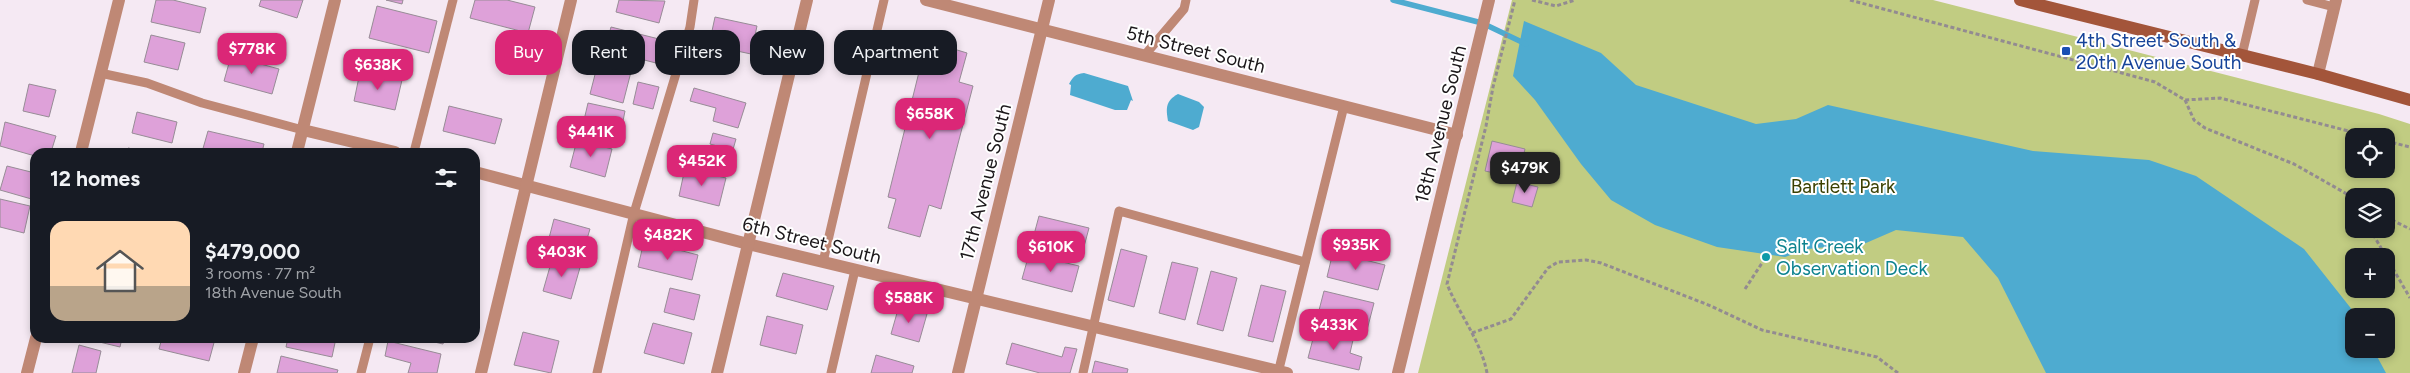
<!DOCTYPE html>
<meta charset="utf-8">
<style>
:root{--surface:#171b24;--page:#20242c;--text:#f1f3f6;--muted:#9ea1a6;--accent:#db2777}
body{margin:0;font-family:Figtree,sans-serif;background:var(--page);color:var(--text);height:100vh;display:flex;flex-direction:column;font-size:19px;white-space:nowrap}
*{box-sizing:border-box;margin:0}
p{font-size:16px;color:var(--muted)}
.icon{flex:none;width:28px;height:28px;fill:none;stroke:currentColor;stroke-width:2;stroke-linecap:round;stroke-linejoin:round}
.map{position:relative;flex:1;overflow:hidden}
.sheet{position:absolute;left:30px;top:148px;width:450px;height:195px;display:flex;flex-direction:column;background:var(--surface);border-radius:15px;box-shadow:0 2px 8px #0003}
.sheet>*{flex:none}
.banner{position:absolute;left:495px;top:30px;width:475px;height:45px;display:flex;gap:10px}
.tools{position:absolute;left:2345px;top:128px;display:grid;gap:10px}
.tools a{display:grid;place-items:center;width:50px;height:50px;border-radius:10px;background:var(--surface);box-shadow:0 2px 8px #0003;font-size:25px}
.price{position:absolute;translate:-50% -42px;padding:0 11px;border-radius:10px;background:var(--accent);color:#fff;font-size:16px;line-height:32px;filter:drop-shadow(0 1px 2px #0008)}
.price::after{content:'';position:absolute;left:50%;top:30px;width:15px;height:11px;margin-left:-8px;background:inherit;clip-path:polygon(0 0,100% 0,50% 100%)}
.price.current{background:#222;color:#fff}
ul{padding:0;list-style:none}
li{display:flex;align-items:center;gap:15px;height:125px;padding:0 20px}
li span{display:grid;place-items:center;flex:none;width:140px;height:100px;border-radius:15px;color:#555}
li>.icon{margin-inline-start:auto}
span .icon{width:60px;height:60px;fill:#fffc;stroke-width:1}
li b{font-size:21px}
h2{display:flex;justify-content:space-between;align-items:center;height:60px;padding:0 20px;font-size:21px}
.chip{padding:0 18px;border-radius:15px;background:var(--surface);box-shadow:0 2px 8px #0003;font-size:18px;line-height:45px}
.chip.current{background:var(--accent);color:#fff}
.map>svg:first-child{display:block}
.green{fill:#c1cc82;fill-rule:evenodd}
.water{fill:#4eabd0}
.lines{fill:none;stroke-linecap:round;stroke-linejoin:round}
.stream{stroke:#4eabd0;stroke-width:5.5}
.building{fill:#dea1d9;stroke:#978c96}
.path{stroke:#938b91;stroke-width:3;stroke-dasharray:4 2.5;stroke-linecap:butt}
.service{stroke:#bf8875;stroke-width:9}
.minor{stroke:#bf8875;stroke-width:12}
.tertiary{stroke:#bf8875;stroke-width:12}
.secondary{stroke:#a3553a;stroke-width:12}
.transit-dot{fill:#1a4fb4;stroke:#fff;stroke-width:2}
.culture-dot{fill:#0f9aa8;stroke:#fff;stroke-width:2}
.labels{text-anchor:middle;stroke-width:4;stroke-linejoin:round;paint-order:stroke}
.transit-label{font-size:19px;fill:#164399;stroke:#fff;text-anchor:start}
.street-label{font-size:19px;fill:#1b171a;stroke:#fff}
.park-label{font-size:19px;fill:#3a4001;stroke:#fff}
.culture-label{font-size:19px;fill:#0d838f;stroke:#fff;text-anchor:start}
</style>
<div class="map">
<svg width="2410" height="373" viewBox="0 0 2410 373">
<rect width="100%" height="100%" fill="#f5e9f3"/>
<path class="green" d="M1512,0H1933L2379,114L2410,124V373H1418ZM2354,136H2386V169H2354ZM2354,196H2386V229H2354ZM2354,256H2386V289H2354ZM2354,316H2386V349H2354Z"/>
<g class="water">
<path d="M1524,21L1601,53L1636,85L1756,124L1796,119L1828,105L2033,151L2149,160L2196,176L2304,249L2357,316H2354V349H2373L2386,373H2046L1998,278L1963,237L1896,230L1866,243L1808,249L1785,257L1717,247L1655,225L1611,200L1581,164L1535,100L1513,76Z"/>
<path d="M1084,73L1128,86L1133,101L1131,100L1127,110H1115L1070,95L1071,85L1069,84C1073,77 1075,74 1084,73Z"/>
<path d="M1178,94L1199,102L1204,107L1199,127L1193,130L1168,121C1166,109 1165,101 1178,94Z"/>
</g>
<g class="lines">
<path class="stream" d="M1393,0L1482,23L1526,44"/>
</g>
<g class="building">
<path d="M156,0H173L206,8L200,33L151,22Z"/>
<path d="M261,0H303L297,18L259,6Z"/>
<path d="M386,0H403L402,4Z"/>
<path d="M475,0H507L535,7L528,33L470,18Z"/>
<path d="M619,0L665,1L659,23L616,12Z"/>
<path d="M377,6L437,21L429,53L369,38Z"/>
<path d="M715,17L757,26L751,54L709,45Z"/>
<path d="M611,27L663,40L656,63L605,50Z"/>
<path d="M151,35L185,43L178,70L144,62Z"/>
<path d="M934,43L967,53L959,82L973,86L941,209L929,205L920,237L888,228L896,199L888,197L919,72L925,74Z"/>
<path d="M231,56L279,69L272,94L224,81Z"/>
<path d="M599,59L632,68L623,103L590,94Z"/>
<path d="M360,72L402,80L395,110L354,101Z"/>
<path d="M638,82L659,87L653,109L633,104Z"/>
<path d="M29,84L56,90L49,117L23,111Z"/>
<path d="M694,88L746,103L738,128L713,121L716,108L690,101Z"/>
<path d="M588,103L625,111L622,126L610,123L606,138L581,133Z"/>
<path d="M449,106L502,119L495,144L443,131Z"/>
<path d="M137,112L177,122L172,143L132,133Z"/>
<path d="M5,122L56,136L51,152H35V156L0,146Z"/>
<path d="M208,131L264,144L262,152H202Z"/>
<path d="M713,133L736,139L730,160L719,157L721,147L710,144Z"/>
<path d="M577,140L612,149L605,177L570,167Z"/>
<path d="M1492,141L1525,149L1518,178L1485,171Z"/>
<path d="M128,148L147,152H127Z"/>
<path d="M7,166L35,173V200L0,190Z"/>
<path d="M685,168L726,178L719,206L679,196Z"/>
<path d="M1517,182L1538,187L1532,207L1512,202Z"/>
<path d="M0,199L30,206L24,233L0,227Z"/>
<path d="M1039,216L1089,228L1082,254L1032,242Z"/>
<path d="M554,219L590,229L583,252L548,242Z"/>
<path d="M644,241L698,255L692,280L638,267Z"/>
<path d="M1121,249L1147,256L1134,307L1108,300Z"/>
<path d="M1333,252L1385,265L1378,290L1327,277Z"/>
<path d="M1029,254L1079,266L1072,292L1022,279Z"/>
<path d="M553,256L581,264L571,299L543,291Z"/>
<path d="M1172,262L1198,268L1185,320L1159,313Z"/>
<path d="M1211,271L1237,278L1223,331L1197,324Z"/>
<path d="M783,273L834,286L827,310L776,296Z"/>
<path d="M1261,285L1286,291L1273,342L1248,336Z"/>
<path d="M670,288L700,295L694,320L664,312Z"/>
<path d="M1324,291L1374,303L1367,330L1317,318Z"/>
<path d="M899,306L927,314L919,342L891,334Z"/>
<path d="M767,316L803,325L796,354L760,345Z"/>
<path d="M653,323L692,333L684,364L644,353Z"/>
<path d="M1315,331L1353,340L1350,353L1362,357L1359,370L1308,358Z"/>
<path d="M523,332L559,341L551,373L514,365Z"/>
<path d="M83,338H122L120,347Z"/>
<path d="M162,338L215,339L209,361L159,349Z"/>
<path d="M288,338H336L332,357L286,347Z"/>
<path d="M417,338H445L443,344Z"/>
<path d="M388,341L441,354L437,373H408L411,363L385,356Z"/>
<path d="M1012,343L1062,357L1065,347L1077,349L1070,373H1040L1006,364Z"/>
<path d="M79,345L101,351L96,373H72Z"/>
<path d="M876,355L914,366L912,373H871Z"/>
<path d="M281,356L338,370L337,373H277Z"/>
<path d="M1095,361L1128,369L1127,373H1092Z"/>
</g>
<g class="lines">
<g class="path">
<path d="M1532,0L1556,6L1575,0"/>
<path d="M1850,0L2144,79L2155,82L2185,100L2220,98L2368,136"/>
<path d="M2185,100L2194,120L2205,128L2294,164L2354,198"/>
<path d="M2386,141L2410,147"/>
<path d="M2348,195L2354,203"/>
<path d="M2386,217L2410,229"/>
<path d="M2370,229L2410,298"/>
<path d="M1745,289L1766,257"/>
<path d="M1472,333L1511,319L1548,268L1558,262L1586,260L1601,263L1711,306L1762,330L1877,357L1898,373"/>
<path d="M1487,373C1481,341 1459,314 1447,284L1486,126L1493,87L1515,0"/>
</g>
<g class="service">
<path d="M2307,0L2334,7"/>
<path d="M2242,55L2255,0"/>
<path d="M1144,56L1184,9L1186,0"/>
<path d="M100,73L147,83L202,103L303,130"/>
<path d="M414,152L453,0"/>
<path d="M823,262L884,0"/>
<path d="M361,373L370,338"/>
<path d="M597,373L634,213L690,27L694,0"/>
<path d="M831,373L855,270"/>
<path d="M1083,373L1119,211L1305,262"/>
<path d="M1278,373L1344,106"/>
</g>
<g class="minor">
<path d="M926,0L1457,135"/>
<path d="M2318,74L2336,0"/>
<path d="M303,130L395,152"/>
<path d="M81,152L119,0"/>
<path d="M297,152L335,0"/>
<path d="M475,172L748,244L1287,373"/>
<path d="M27,373L36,338"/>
<path d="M244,373L253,338"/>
<path d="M481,373L571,0"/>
<path d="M717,373L807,0"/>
<path d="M958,373L1049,0"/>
</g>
<path class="tertiary" d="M1398,373L1489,0"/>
<path class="secondary" d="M2020,0L2318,74L2410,100"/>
</g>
<rect class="transit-dot" x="2061" y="46" width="10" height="10" rx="2.5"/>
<circle class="culture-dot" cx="1766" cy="257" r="5"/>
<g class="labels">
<g class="transit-label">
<text x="2076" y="47">4th Street South &amp;<tspan x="2076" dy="22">20th Avenue South</tspan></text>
</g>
<g class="street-label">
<text transform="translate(1196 49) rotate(14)" y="7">5th Street South</text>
<text transform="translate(1440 124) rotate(-76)" y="7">18th Avenue South</text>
<text transform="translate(985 182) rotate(-76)" y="7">17th Avenue South</text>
<text transform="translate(812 240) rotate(14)" y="7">6th Street South</text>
</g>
<g class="park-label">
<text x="1843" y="193">Bartlett Park</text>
</g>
<g class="culture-label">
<text x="1776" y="253">Salt Creek<tspan x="1776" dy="22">Observation Deck</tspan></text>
</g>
</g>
</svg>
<div class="tools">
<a><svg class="icon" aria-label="locate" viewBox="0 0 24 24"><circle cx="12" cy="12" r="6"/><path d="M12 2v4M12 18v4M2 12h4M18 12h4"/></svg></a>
<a><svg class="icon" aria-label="layers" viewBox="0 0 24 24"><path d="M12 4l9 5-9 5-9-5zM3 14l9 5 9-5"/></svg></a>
<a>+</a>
<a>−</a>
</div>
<b class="price" style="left:252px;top:75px">$778K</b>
<b class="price" style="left:378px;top:91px">$638K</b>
<b class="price" style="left:930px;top:140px">$658K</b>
<b class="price" style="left:591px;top:158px">$441K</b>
<b class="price" style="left:702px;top:187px">$452K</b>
<b class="price current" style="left:1525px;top:194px">$479K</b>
<b class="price" style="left:668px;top:261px">$482K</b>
<b class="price" style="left:1356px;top:271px">$935K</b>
<b class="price" style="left:1051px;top:273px">$610K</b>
<b class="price" style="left:562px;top:278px">$403K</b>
<b class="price" style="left:909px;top:324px">$588K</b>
<b class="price" style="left:1334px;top:351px">$433K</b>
<div class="banner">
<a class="chip current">Buy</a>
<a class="chip">Rent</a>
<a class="chip">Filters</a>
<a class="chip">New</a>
<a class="chip">Apartment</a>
</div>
<section class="sheet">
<h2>12 homes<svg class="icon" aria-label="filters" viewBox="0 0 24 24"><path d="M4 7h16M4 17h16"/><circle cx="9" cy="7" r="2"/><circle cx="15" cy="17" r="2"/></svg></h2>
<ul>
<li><span style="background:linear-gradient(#ffd9b3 65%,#b9a48a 0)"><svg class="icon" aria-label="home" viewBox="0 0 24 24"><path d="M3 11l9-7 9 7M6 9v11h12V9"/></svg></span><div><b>$479,000</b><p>3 rooms · 77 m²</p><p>18th Avenue South</p></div></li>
</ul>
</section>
</div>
